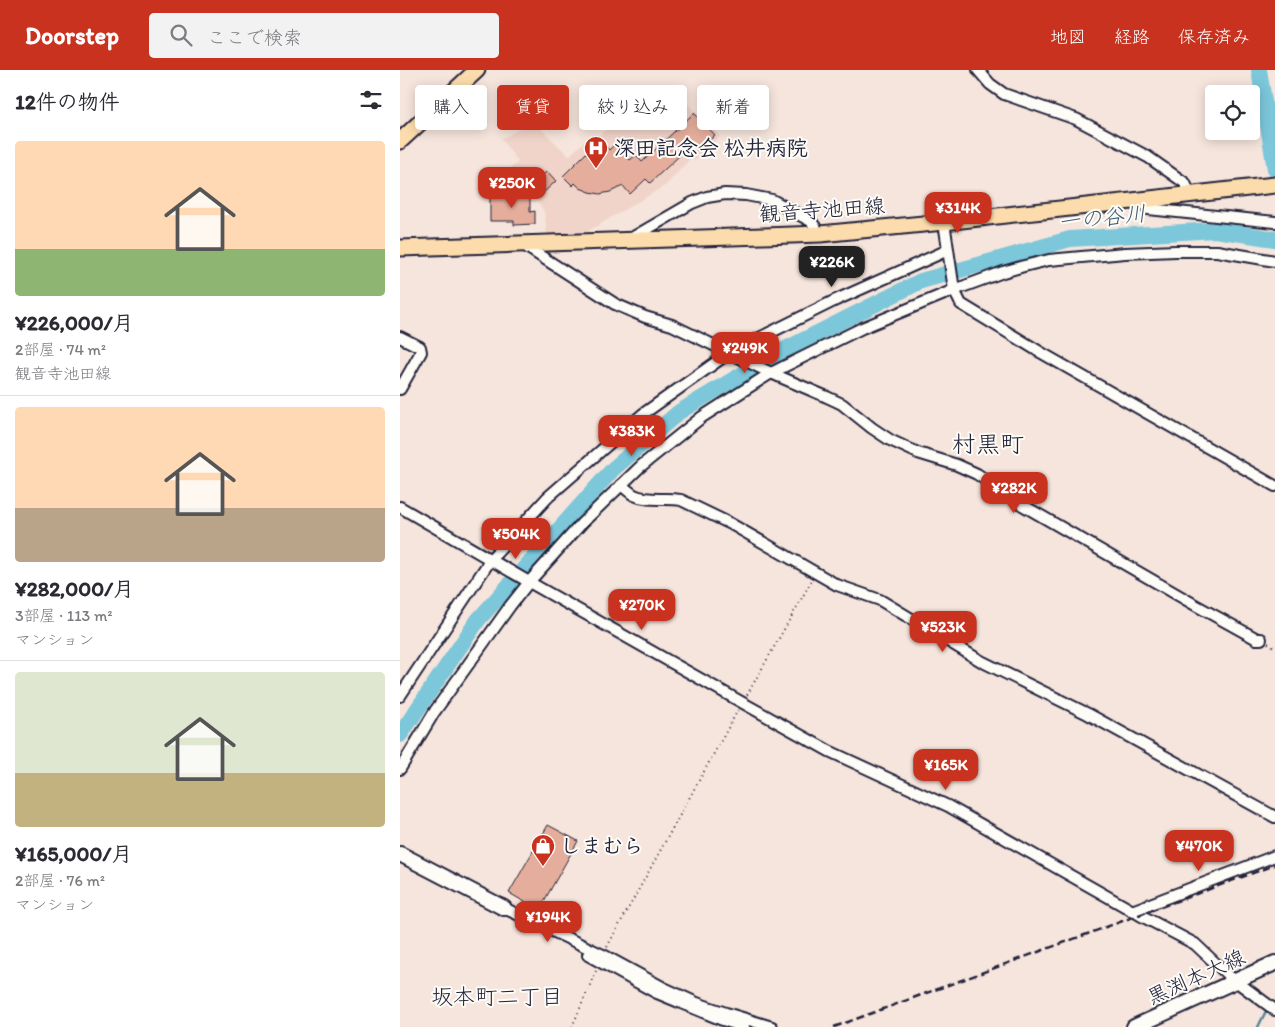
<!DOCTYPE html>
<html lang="ja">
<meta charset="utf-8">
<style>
:root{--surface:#fff;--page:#f2f2f3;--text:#2b2b33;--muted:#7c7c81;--line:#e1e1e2;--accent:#c8321e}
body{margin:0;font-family:Itim,"Klee One",sans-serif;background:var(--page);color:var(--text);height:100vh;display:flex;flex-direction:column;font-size:19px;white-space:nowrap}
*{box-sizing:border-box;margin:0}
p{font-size:16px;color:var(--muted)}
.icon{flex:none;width:28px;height:28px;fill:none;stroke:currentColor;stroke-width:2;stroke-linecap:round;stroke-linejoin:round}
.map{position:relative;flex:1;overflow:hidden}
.panel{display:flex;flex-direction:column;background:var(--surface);width:400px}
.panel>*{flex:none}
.banner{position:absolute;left:15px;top:15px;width:475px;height:45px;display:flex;gap:10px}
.fabs{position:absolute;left:805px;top:15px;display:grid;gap:10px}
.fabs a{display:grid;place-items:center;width:55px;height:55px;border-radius:5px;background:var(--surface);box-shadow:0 2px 12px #0003;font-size:25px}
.price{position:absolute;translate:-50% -42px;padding:0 11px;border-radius:10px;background:var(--accent);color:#fff;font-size:16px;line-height:32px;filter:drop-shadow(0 1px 2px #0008)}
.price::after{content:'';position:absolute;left:50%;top:30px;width:15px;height:11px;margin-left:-8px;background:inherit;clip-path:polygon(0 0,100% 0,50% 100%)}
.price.selected{background:#222;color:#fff}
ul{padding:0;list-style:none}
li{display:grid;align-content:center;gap:10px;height:265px;padding:0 15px}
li+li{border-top:1px solid var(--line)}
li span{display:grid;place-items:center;height:155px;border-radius:5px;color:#555}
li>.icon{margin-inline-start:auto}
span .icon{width:90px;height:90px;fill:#fffc;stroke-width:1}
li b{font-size:21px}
h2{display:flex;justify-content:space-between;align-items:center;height:60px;padding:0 15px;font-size:21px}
.chip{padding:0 18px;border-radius:5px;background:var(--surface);box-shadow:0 2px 12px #0003;font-size:18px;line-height:45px}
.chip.selected{background:var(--accent);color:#fff}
header{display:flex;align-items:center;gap:30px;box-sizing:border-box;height:70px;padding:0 25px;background:var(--accent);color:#fff}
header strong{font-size:24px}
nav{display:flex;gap:28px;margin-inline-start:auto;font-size:18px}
.search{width:350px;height:45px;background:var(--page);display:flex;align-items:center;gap:12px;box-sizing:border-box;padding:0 18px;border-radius:5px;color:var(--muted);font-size:19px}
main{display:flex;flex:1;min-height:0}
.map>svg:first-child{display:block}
.built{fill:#f1d4c9}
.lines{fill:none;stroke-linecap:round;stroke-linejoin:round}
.stream{stroke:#57859a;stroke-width:2.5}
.river{stroke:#7bc7da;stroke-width:16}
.building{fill:#e5ae9c;stroke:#22223b}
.street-casing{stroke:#22223b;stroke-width:14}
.secondary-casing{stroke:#22223b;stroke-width:18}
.primary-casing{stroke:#22223b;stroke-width:19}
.path{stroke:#22223b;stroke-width:2;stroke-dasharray:1 4;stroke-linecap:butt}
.street{stroke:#fdfcf7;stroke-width:10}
.secondary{stroke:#fdfcf7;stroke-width:14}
.primary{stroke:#fcdcac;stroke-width:15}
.rail{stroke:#22223b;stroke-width:2.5;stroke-dasharray:8 4;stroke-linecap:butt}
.labels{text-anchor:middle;stroke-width:4;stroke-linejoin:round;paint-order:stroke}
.poi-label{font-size:21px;font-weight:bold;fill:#22223b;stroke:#fdfcf7;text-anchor:start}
.street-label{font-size:21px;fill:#22223b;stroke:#fdfcf7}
.water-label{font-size:22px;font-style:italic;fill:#415c73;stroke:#fdfcf7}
.neighbourhood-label{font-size:22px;fill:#22223b;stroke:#fdfcf7}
.quarter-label{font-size:24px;fill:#22223b;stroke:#fdfcf7}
</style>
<header>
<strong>Doorstep</strong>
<div class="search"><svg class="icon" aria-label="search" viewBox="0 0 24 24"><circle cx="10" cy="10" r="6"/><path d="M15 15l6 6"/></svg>ここで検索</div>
<nav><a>地図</a><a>経路</a><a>保存済み</a></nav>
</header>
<main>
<section class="panel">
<h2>12件の物件<svg class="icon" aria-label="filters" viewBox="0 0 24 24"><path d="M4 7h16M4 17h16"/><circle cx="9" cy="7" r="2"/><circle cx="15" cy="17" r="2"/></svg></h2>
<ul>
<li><span style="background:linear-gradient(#ffd9b3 70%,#8fb573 0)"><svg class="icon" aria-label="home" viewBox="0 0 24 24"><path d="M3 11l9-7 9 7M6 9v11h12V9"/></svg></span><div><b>¥226,000/月</b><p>2部屋 · 74 m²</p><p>観音寺池田線</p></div></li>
<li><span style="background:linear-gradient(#ffd9b3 65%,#b9a48a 0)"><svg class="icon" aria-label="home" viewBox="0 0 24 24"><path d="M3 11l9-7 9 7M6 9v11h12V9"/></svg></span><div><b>¥282,000/月</b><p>3部屋 · 113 m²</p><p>マンション</p></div></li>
<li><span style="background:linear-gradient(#dfe7d0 65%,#c2b280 0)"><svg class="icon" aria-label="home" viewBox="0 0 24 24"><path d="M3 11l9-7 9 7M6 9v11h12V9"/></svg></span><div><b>¥165,000/月</b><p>2部屋 · 76 m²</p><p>マンション</p></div></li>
</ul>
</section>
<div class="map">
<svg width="875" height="957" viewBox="0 0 875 957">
<rect width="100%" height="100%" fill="#f6e5dc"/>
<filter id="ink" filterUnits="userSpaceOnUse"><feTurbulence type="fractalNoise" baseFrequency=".02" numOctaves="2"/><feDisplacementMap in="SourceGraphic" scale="10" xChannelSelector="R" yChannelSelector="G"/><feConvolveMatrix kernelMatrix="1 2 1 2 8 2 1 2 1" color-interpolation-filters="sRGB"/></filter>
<g filter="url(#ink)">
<path class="built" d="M279,25L320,66L295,91L291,88L266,115L182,165H147L144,141L131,123H90L102,106L118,92L101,69L133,51L169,86L190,66L200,65L226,37L247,52Z"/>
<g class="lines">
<path class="stream" d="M858,957L867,939"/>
<g class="river">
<path d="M859,0L875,99"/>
<path d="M0,665L78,550L213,399L279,342L374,285L521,211L670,169L815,160L875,169"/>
</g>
</g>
<g class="building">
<path d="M294,43L315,65L298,81L292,74L250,113L246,109L230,124L223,116L210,122L200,124L190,122L180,118L175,113L173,116L163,106L194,75H205L209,80L215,74L230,90L236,85L242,92Z"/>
<path d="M147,101L156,111L142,124L133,114Z"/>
<path d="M90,124H130V142L135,141V154L114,155V151H90Z"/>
<path d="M148,755L178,771L139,840L109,823Z"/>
</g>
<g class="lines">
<g class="street-casing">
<g id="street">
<path d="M578,0L590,14L604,24L676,49L748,87L785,113L790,125"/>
<path d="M740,130L748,139L875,152"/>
<path d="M544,152L554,220L561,234L640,282L875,416"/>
<path d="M230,169L292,133L307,127L325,124L346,125L372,130L411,151L420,164"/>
<path d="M122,174L215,234L245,247L272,255L371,303L427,327L442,334L472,358L490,370L518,383L557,395L577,404L624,436L797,536L857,569H861"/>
<path d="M0,267L20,277L21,282L0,319"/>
<path d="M221,415C225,418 229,422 234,425C248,432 266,427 281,430L331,454L437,515L480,530L581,591L688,644L875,747"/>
<path d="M0,437L129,512L343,633L429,681L548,736L740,845L795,874L829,906L875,940"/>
<path d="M0,626L91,489L148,427L243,344L329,283L436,230L548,180"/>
<path d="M0,699L35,641L110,536L129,512L182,453L241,396L302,347L371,303L462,258L554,220L603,202L624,196L649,190L725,183L776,181H817L875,191"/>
<path d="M104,838L203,885L262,917L297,933L326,943L372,957"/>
<path d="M732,841L875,786"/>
<path d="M188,885L257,923L320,949L344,957"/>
</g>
</g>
<g class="secondary-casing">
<g id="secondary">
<path d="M0,784L104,838"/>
<path d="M734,957L875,893"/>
</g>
</g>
<g class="primary-casing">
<g id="primary">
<path d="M0,71L77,0"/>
<path d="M0,178L420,164L544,152L875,115"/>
</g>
</g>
<g class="path">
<path d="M868,573L875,578"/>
<path d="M347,625L412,510"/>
<path d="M207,877L338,640"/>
<path d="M172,957L196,901"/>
</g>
<use href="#street" class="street"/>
<use href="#secondary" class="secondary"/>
<use href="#primary" class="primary"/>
<path class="rail" d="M434,957L875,795"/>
</g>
</g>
<defs>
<g id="hospital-pin" transform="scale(1.25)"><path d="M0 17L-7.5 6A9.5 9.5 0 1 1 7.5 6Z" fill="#c8321e" stroke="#fdfcf7"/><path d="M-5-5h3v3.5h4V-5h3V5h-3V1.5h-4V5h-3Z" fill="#fff"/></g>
<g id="shop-pin" transform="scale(1.25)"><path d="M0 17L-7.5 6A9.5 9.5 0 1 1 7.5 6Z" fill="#c8321e" stroke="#fdfcf7"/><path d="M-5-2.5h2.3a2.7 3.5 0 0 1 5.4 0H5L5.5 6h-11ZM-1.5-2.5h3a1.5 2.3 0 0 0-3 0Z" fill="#fff"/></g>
</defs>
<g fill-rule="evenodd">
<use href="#hospital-pin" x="196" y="78"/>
<use href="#shop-pin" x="143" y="776"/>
</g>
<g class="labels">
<g class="poi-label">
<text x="214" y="85">深田記念会 松井病院</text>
<text x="160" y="783">しまむら</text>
</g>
<g class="street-label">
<text transform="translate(422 140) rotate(-4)" y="7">観音寺池田線</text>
<text transform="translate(796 907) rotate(-24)" y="7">黒渕本大線</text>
</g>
<g class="water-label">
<text transform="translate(702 147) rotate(-6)" y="8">一の谷川</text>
</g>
<g class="neighbourhood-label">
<text x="97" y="934">坂本町二丁目</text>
</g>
<g class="quarter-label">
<text x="588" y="382">村黒町</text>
</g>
</g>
</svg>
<div class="fabs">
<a><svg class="icon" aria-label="locate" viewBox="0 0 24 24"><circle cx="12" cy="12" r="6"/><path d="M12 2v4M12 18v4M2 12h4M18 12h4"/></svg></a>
</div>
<b class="price" style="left:112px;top:139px">¥250K</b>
<b class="price" style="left:558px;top:164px">¥314K</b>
<b class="price selected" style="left:432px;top:218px">¥226K</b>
<b class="price" style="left:345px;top:304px">¥249K</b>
<b class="price" style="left:232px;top:387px">¥383K</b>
<b class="price" style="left:614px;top:444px">¥282K</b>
<b class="price" style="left:116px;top:490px">¥504K</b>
<b class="price" style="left:242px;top:561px">¥270K</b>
<b class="price" style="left:543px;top:583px">¥523K</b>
<b class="price" style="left:546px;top:721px">¥165K</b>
<b class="price" style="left:799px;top:802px">¥470K</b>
<b class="price" style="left:148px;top:873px">¥194K</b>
<div class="banner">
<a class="chip">購入</a>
<a class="chip selected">賃貸</a>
<a class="chip">絞り込み</a>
<a class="chip">新着</a>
</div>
</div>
</main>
